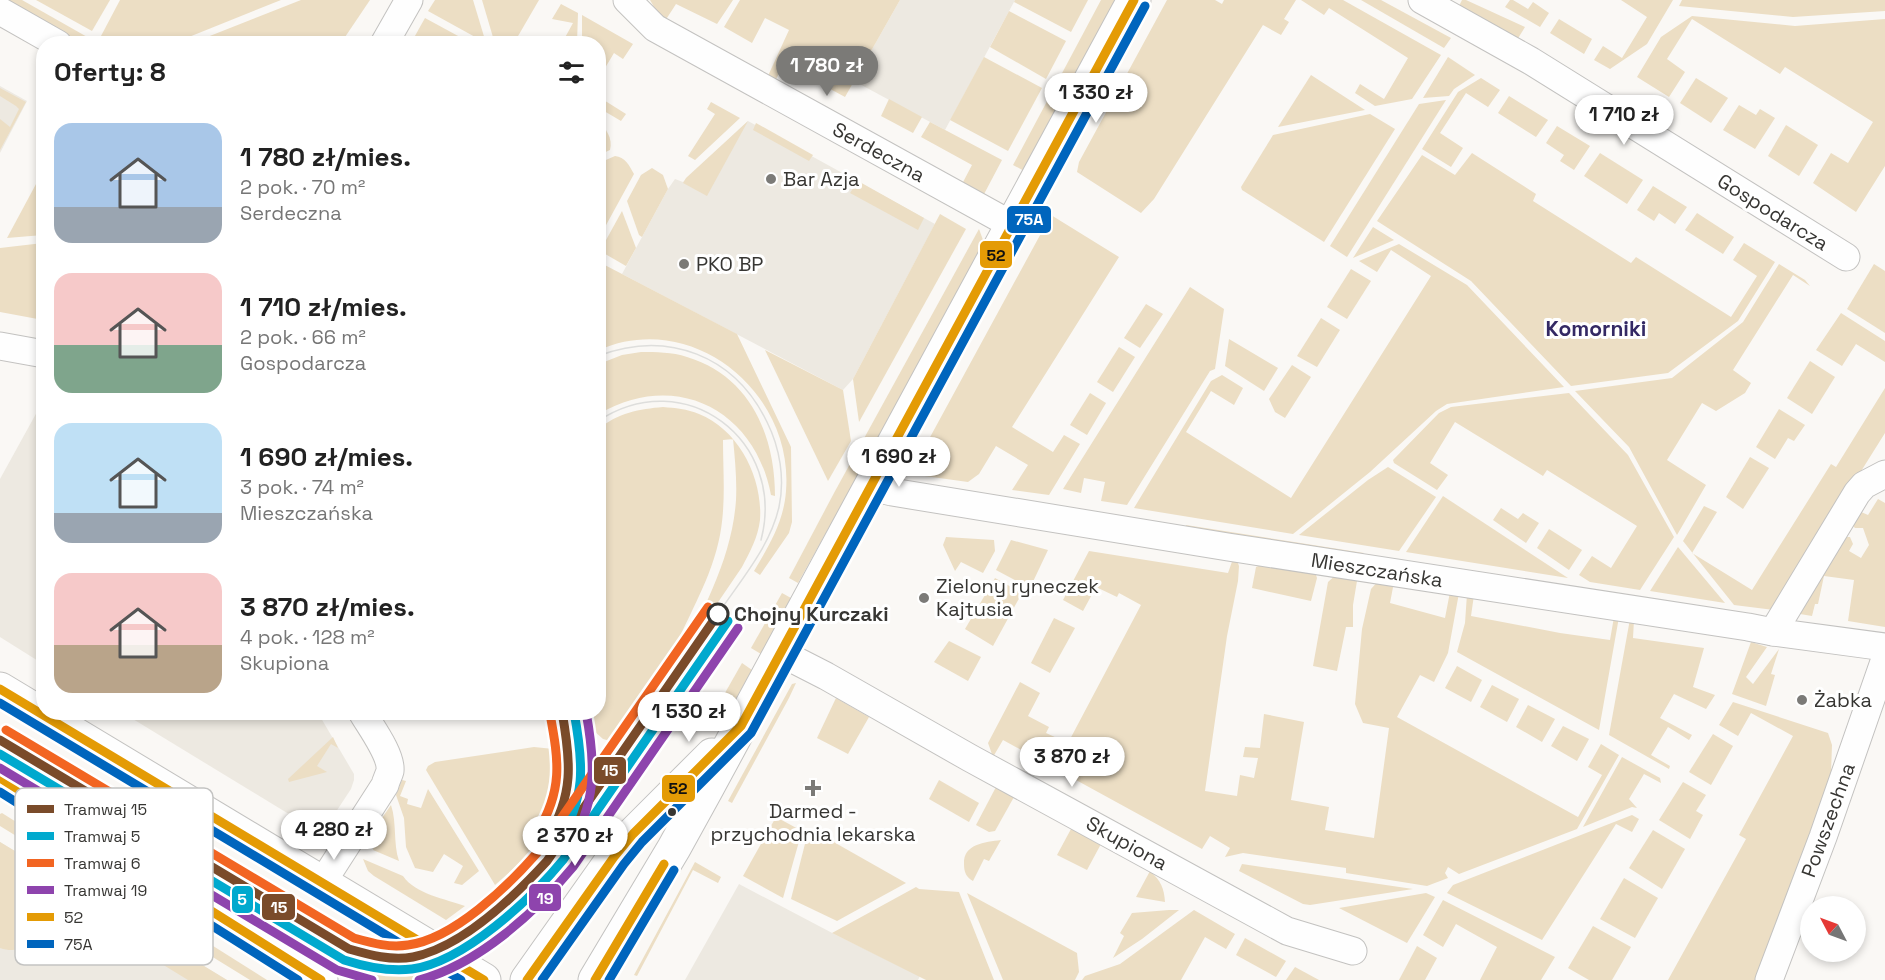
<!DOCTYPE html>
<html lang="pl">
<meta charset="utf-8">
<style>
:root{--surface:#fff;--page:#f6f6f6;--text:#222;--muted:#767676;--accent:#7b7a77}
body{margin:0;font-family:"Space Grotesk",sans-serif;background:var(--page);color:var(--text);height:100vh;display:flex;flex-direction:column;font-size:22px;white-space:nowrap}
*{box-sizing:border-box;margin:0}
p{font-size:20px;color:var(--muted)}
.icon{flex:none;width:33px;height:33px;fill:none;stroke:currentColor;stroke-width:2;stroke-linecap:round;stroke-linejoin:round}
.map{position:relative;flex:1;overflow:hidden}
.side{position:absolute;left:36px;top:36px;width:570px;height:684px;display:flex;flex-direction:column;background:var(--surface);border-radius:24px;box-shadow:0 3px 9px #0003}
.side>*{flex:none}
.needle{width:39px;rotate:311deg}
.controls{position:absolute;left:1800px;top:896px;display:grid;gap:12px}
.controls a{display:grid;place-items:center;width:66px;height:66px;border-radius:50%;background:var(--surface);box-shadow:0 3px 9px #0003;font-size:30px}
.price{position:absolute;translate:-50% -51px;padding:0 14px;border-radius:21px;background:#fff;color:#222;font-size:20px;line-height:39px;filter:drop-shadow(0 2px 3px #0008)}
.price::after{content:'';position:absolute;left:50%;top:36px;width:18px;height:14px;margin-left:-9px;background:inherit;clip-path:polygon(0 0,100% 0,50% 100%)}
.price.selected{background:var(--accent);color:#fff}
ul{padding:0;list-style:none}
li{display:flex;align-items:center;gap:18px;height:150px;padding:0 18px}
li span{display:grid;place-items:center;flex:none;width:168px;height:120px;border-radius:18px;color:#555}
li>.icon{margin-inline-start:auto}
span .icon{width:72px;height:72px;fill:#fffc;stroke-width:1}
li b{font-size:26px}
h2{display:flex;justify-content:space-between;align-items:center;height:72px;padding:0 18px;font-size:26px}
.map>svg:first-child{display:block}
.built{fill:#ede9e1}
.green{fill:#ecdec4}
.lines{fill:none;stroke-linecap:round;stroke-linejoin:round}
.minor-casing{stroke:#c3c2c0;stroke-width:29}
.tertiary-casing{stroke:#c3c2c0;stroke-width:35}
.secondary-casing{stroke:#c3c2c0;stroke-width:35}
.minor{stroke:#fefefe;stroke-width:27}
.tertiary{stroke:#fefefe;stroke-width:33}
.secondary{stroke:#fefefe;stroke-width:33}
.tram{stroke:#dededc;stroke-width:1.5}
.bus-1-casing{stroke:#fff;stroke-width:14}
.bus-2-casing{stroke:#fff;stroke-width:14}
.bus-1{stroke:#e49b05;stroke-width:9}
.bus-2{stroke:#0065bd;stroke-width:9}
.tram-1-casing{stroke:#fff;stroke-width:14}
.tram-2-casing{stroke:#fff;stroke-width:14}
.tram-3-casing{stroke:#fff;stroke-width:14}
.tram-4-casing{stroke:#fff;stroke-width:14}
.tram-1{stroke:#7a4b2a;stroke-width:9}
.tram-2{stroke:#00a9ce;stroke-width:9}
.tram-3{stroke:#f26522;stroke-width:9}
.tram-4{stroke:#8e44ad;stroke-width:9}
.poi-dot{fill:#7b7a77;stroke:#fff;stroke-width:2}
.stop-dot{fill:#fff;stroke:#373633;stroke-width:3}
.bus-dot{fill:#373633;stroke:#fff;stroke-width:2}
.labels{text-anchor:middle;stroke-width:6;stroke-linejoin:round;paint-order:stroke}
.street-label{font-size:20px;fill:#373633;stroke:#fff}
.poi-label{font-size:20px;fill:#373633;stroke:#fff;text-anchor:start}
.stop-label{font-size:20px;font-weight:bold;fill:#373633;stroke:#fff;text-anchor:start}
.neighbourhood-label{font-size:21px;font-weight:bold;fill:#342964;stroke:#fff}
.key{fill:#fff;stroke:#c3c3c2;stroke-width:1.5}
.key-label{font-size:16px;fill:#373633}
.line-badge{stroke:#fff;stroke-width:2}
.badge-label{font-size:16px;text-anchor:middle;font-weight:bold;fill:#fff}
.pale-badge-label{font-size:16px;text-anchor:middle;font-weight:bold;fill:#111}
</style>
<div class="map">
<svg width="1885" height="980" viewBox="0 0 1885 980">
<rect width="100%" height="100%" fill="#faf8f5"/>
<g class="built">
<path d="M900,0H1015L945,130L854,81Z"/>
<path d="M0,86L27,101L0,153Z"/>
<path d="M748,121L935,224L853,379L843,390L622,274L668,189L675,179L683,182Z"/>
<path d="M43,401V664L0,637V479Z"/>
<path d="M123,713H318L354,774V780L351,789L328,824L322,831L315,830Z"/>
<path d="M0,842L227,980H0Z"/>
<path d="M739,884L836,935L920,976L918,980H685Z"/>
</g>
<g class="green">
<path d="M3,0H22L89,38L86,43H82Z"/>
<path d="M36,0H110L92,31Z"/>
<path d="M120,0H281L174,43H114L101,36Z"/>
<path d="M301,0H370L341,43H192Z"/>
<path d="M435,0H473L486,43L428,11Z"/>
<path d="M482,0H539L514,43L495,44Z"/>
<path d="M650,0H733L717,24L676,4L665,21L657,12Z"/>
<path d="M740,0H900L845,97L784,64L774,83L767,78L789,30L765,18L752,43L724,27Z"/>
<path d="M1015,0H1088L1071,32L1014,2Z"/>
<path d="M1101,0H1117L1026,172L1013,165Z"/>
<path d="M1167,0H1215L1222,4L1224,0H1296L1284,19L1289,22L1281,35L1263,25L1154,199L1141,213L1077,172L1079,162Z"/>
<path d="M1301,0H1343L1441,55L1412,99L1375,106L1355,93L1360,84L1384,99L1408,58L1329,8L1324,15Z"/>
<path d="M1361,0H1381L1451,38L1444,48Z"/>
<path d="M1462,0H1466L1525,27L1517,40L1459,6Z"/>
<path d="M1510,0H1513L1528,9L1533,2L1549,13L1540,27L1505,7Z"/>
<path d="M1621,0H1673L1647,44L1610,69L1594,60L1603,46L1622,58L1647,17Z"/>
<path d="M1682,0H1885V11L1793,17L1679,6Z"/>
<path d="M561,4L578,13L577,43H562L573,23L552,19Z"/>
<path d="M1009,11L1066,41L1046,79L990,47Z"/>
<path d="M582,15L633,44L623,59L614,53L599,78L598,44L582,43Z"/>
<path d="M1692,16L1795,26L1885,19V166L1856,212L1813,183L1831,153L1848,163L1873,122L1785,67L1780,74L1692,19L1667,59L1685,72L1669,97L1637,77L1661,37Z"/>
<path d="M425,18L471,43H411Z"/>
<path d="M1559,19L1592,39L1584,54L1550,33Z"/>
<path d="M984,57L1042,88L1008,151L950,120Z"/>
<path d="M1448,57L1475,75L1454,89L1449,96L1423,98Z"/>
<path d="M1311,75L1365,110L1278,127Z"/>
<path d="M1481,78L1500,90L1488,107L1466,93L1440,133L1463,148L1451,167L1422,149L1458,92Z"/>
<path d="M1696,78L1728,98L1711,123L1680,103Z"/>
<path d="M0,88L26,102L0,150V119L10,127L19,109L16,106L0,96Z"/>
<path d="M1509,96L1548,120L1536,137L1498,113Z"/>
<path d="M599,97L626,114L621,121L599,108Z"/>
<path d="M889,99L922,117L913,133L881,116Z"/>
<path d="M1446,100L1347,257L1330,246L1419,104Z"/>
<path d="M711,102L740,118L695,160L688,156L715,114L707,109Z"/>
<path d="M1739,105L1756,115L1760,109L1775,118L1755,149L1723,130Z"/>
<path d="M1370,114L1395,129L1324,242L1242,190L1241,187L1273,135Z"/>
<path d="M598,120C606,129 613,138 610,150L599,155Z"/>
<path d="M748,121L707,196L683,183L686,178Z"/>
<path d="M930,122L1002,160L983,196L962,184L972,165L921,137Z"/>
<path d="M756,123L813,155L809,161L753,130Z"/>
<path d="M1786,125L1818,145L1799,176L1768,156Z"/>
<path d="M1557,126L1590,146L1574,170L1560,161L1564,155L1546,143Z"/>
<path d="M1472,153L1536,194L1533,201L1631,263L1636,257L1731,317L1757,276L1733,260L1744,243L1775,262L1738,321L1668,373L1571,386L1471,281L1377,221L1422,155L1455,175Z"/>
<path d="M1600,153L1643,180L1627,204L1584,176Z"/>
<path d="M615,156C625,157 629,165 634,174L599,238V163Z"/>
<path d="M652,168L663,175L668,189L642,237L639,235L627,201L641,175Z"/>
<path d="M43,171V235L7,238Z"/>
<path d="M858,181L924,218L918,230L850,193Z"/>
<path d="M1653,186L1687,207L1675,224L1659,213L1654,221L1637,210Z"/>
<path d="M622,211L636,248L626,266L600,251Z"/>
<path d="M1697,213L1734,237L1723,254L1685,230Z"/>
<path d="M940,214L966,229L859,422L853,379Z"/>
<path d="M1051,215L1119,257L1012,427L1053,452L1064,435L1080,444L1049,495L1012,490L1028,465L996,446L979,474L968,482L910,474Z"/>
<path d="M1373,227L1394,240L1353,258Z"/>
<path d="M979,229L983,240L982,252L798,583L789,578L834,493Z"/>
<path d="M43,243V320L0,312V248Z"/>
<path d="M1399,244L1467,285L1564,387L1447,404L1436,411L1370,472L1293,534L1134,508L1211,381L1222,375L1243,388L1234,405L1211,391L1186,432L1291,498L1431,276L1391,250L1377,272L1359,261Z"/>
<path d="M599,262L737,334L791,447L792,522L789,533L760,575L754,571C769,546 784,521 786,491C794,392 692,309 599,350Z"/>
<path d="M1779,264L1805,280L1810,286L1793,275L1733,370L1751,383L1745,393L1716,411L1702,403L1667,460L1706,485L1677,535L1629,447L1575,391L1672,378L1743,322Z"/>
<path d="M1874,264L1885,271V333L1847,309Z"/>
<path d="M1351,269L1371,281L1347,319L1327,307Z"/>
<path d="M1190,287L1224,309L1215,369L1210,371L1127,505L1101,501L1105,482L1084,478L1081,493L1063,489Z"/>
<path d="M1146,304L1163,314L1140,348L1124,338Z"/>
<path d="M1841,313L1885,341V362L1856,344L1842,366L1816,350Z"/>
<path d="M1321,318L1340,330L1317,367L1297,356Z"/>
<path d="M1229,339L1278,368L1264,391L1225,366Z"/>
<path d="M1119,347L1135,357L1113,392L1097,382Z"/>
<path d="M765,350L843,390L851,441L828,481Z"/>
<path d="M641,352C656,352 672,352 687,357C750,376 775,435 775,496L771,495C755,410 676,369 599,414V364L622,355Z"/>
<path d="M1810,361L1835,377L1812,414L1787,398Z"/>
<path d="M1292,365L1311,377L1285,418L1275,412L1269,399Z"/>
<path d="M1885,388V433L1774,610L1734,605L1683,541L1704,506L1717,512L1692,553L1752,590L1831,464L1836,467Z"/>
<path d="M1090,393L1106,403L1087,435L1070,425Z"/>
<path d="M1569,393L1628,455L1674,537L1640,590L1590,582L1579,575L1592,556L1611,568L1637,526L1547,470L1543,476L1455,422L1430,463L1448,475L1437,490L1394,463L1393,460L1439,413L1451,407Z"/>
<path d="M663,407C675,408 687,409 699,414C739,430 763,478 760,520C758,537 750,552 742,567L676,664C702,612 732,559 736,500C737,480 735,459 733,439L723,440C723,472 726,503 720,535C716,556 708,577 699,596C689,618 633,736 618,743L603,739L594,731L591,713L598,712L599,429C617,413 640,409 663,407Z"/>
<path d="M1779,409L1805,425L1794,441L1788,438L1775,459L1756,447Z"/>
<path d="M1750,457L1769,468L1743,509L1726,497Z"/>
<path d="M1388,467L1436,497L1399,551L1299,535L1368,480Z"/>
<path d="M1443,496L1568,578L1406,552Z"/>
<path d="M1878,499L1885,503V627L1848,621L1854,580L1824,576L1818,604H1815L1812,616L1794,613L1842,537H1850L1853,544L1849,551L1861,558L1869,545L1863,528H1855L1851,524L1859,511L1868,515Z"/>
<path d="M1501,508L1518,519L1523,513L1539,523L1526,543L1493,520Z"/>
<path d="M1186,525L1364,553L1356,559L1184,531Z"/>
<path d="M1549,529L1582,550L1569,570L1537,548Z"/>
<path d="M946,537L994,540L995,551L983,573L961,562L955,571L943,545Z"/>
<path d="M1011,540L1048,550L1030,588L996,570Z"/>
<path d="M1678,547L1725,603L1650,591Z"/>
<path d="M1089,551L1228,573L1234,556L1236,558L1239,566L1238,581L1227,636L1205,791L1237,796L1240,775L1254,778L1258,758L1243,757L1245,747L1260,748L1264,714L1304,722L1291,800L1329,807L1325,830L1374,838L1389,728L1363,723L1355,704L1362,629L1371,589L1380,579L1394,582L1390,603L1445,618L1450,592L1459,593L1448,653L1434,682L1420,675L1397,717L1578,817L1602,775L1588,767L1601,744L1619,755L1577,829L1459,874L1448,867L1445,873L1448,878L1427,886L1346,873V868L1243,853L1225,857L1230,848L1210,836L1202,849L1003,740L993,757L988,743L1020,682L1040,693L1028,716L1049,727L1046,733L1068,743L1141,605L1119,593L1117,597L1096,587L1083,611L1063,600Z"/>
<path d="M1268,562L1314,569L1317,578L1311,601L1252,588L1256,567Z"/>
<path d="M1338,573L1358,575L1353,605V627H1346L1337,671L1313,666L1328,582Z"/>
<path d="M995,578L1022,593L993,646L965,629Z"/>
<path d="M782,593L791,598L761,654L751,648Z"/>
<path d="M1467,594L1474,595L1471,616L1560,633L1610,640L1614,617H1619L1599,730L1457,652L1465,623Z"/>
<path d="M1054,618L1075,628L1050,673L1031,663Z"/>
<path d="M1630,619L1634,620L1633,638L1704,648L1693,687L1715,695L1706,709L1674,694L1660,718L1692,735L1689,740L1668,727L1651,755L1670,766L1669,769L1609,735Z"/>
<path d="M949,641L981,657L968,681L934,662Z"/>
<path d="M1751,642L1767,647L1746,677L1753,684L1779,649L1771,674L1775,675L1766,706L1732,694Z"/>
<path d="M742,663L752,670L720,727L709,721Z"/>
<path d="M1457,666L1482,680L1471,702L1445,688Z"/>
<path d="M796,683L789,698L732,803L728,801L792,684Z"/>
<path d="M1492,685L1519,699L1507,722L1480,707Z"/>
<path d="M836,698L869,717L848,754L817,738Z"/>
<path d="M1733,702L1828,733L1832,745L1831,773L1759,980H1668L1746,839L1739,835L1793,736L1751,713L1738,736L1719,725Z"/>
<path d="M1528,705L1555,719L1542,742L1516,727Z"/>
<path d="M1563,726L1589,739L1577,761L1551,746Z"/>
<path d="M1713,734L1733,746L1711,785L1689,772Z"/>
<path d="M333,737L338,748L331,744L317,766L327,772L289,782L288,779Z"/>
<path d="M534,747L563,750C567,813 541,846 495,885L426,770L428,766L435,762Z"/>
<path d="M1622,757L1660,778L1661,783L1644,774L1629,799L1637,808L1632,807L1583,827Z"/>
<path d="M618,771L629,777L548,897L517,898L549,867Z"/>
<path d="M402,780L406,781L400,796L408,799L407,804L421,808L428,789L479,871L462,885L454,883L463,866L444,854L433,872L415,868L406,847L404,818L396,795Z"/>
<path d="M939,780L979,803L969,822L929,799Z"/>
<path d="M1683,782L1706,795L1696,811L1703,815L1690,839L1659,820Z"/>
<path d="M996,787L1014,797L995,831L989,832L976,825Z"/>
<path d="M391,805C397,823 393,843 399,861L373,850L374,846L372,841L368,838Z"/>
<path d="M2,813L267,980H250L0,826V814Z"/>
<path d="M1632,815L1639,819L1632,832L1616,824L1542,940L1447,893L1453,885Z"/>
<path d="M776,817L802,831L783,898L743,876Z"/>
<path d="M809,828L906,883L837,921L791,899Z"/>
<path d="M1071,829L1101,844L1087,870L1057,855Z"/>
<path d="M1653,830L1685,849L1662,889L1629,868Z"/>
<path d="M1001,840L989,861L984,859L973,881C966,877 964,872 964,864C963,844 985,842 1001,840Z"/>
<path d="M0,842L227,980H188L121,939L41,935C27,946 18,954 0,948Z"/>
<path d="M363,859L403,876C415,894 446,899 465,906L446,920L374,876L368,871Z"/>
<path d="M695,862L721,877L718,883L693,870L637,976L634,975Z"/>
<path d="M1242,864L1413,889L1310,905L1303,904L1239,871Z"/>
<path d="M1150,871C1161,881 1164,888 1165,902L1136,897Z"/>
<path d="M1624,878L1658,898L1635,938L1600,919Z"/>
<path d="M916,887L919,889L959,892L994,980H926L832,933Z"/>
<path d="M967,893L1077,953L1079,972L1075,980H1003Z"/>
<path d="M1426,893L1435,897L1407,943L1339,908Z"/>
<path d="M1443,900L1555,957L1541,980H1480L1497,947L1456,924L1443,947L1423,935Z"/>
<path d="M1169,910H1179L1142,939L1113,958L1124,936L1120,933L1132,913Z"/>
<path d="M1194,910L1235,934L1226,949L1205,937L1181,980H1082L1085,976L1120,964Z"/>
<path d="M1593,926L1631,947L1612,980H1589L1568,968Z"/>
<path d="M1245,938L1286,961L1276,977L1236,955Z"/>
<path d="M1417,946L1437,958L1425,980H1399Z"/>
<path d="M338,955L377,965L400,967L421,960L435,969L417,980H378Z"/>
<path d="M1295,967L1319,980H1286Z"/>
</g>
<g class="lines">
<g class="minor-casing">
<g id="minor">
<path d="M627,0L655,28L1012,225"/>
<path d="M1422,0L1531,61L1846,257"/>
<path d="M0,11L58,44"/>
<path d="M384,44L409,0"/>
<path d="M0,346L44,354"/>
<path d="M871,487L892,492L1228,547L1748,627L1773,632L1885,647"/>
<path d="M1773,632L1857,493L1864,485L1885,474"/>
<path d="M781,653L826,676L970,758L1287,931L1353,951"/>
<path d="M322,883L385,785C386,780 389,775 390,771C392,755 370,726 362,712"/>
<path d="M1769,980L1823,837L1885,659"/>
</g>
</g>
<g class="tertiary-casing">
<g id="tertiary">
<path d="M527,980L614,857L633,834L712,755"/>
<path d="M595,980L674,848L706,790L1134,0"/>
</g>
</g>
<g class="secondary-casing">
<g id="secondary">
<path d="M0,689L484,980"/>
<path d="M0,778L321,980"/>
</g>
</g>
<use href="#minor" class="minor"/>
<use href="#tertiary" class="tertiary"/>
<use href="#secondary" class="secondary"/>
<g class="tram">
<path d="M598,356C668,329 735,356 767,422C780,448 785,479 779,507C770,547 740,581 718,614"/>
<path d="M598,421C685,363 787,441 761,540"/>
<path d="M553,830C581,791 595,761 586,712"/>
</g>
<g class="bus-1-casing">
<g id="bus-1">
<path d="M0,689L484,980"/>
<path d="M0,778L321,980"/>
<path d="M527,980L614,857L633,834L741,726L1134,0"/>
<path d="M595,980L664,864"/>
</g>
</g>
<g class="bus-2-casing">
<g id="bus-2">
<path d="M0,703L461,980"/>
<path d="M0,792L298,980"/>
<path d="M542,980L624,864L642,842L751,733L1145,6"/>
<path d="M609,980L674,870"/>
</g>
</g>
<use href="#bus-1" class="bus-1"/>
<use href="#bus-2" class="bus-2"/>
<g class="tram-1-casing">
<g id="tram-1">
<path d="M0,740L349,949C370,955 391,961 413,957C462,947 514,897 547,861L718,614"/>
<path d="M547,839C574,795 571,762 562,712"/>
</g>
</g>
<g class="tram-2-casing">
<g id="tram-2">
<path d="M0,754L344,960C366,967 388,972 412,969C464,962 531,899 563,860L728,621"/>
<path d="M557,845C586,798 584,766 574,712"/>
</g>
</g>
<g class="tram-3-casing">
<g id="tram-3">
<path d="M6,730L354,938C372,943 389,948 408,945C454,939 508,886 537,853L708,607"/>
<path d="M537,833C563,790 559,762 550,714"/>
</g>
</g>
<g class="tram-4-casing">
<g id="tram-4">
<path d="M0,768L337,970L372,980"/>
<path d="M567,851C597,804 596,766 586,712"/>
<path d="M419,980C477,965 535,913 573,867L738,628"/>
</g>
</g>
<use href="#tram-1" class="tram-1"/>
<use href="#tram-2" class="tram-2"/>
<use href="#tram-3" class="tram-3"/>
<use href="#tram-4" class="tram-4"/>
</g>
<g class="poi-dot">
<circle cx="771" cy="179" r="6"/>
<circle cx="684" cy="264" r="6"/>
<circle cx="924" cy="598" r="6"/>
<circle cx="1802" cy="700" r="6"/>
<path d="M810 779h6v6h6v6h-6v6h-6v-6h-6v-6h6z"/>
</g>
<circle class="stop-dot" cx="718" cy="614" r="10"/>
<circle class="bus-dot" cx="672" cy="812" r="5"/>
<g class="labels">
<g class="street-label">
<text transform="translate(879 152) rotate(29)" y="7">Serdeczna</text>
<text transform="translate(1773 212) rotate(32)" y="7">Gospodarcza</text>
<text transform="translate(1377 570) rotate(9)" y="7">Mieszczańska</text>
<text transform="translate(1828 820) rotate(-70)" y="7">Powszechna</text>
<text transform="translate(1127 843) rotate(29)" y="7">Skupiona</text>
</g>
<g class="poi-label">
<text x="783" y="186">Bar Azja</text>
<text x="696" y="271">PKO BP</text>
<text x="936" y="593">Zielony ryneczek<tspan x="936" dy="23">Kajtusia</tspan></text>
<text x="1814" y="707">Żabka</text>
<text x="813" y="818" text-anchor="middle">Darmed -<tspan x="813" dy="23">przychodnia lekarska</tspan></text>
</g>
<g class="stop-label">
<text x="734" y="621">Chojny Kurczaki</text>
</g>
<g class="neighbourhood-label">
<text x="1596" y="336">Komorniki</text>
</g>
</g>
<rect x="15" y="788" width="198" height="177" rx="9" class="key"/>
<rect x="27" y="805" width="27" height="8" fill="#7a4b2a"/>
<rect x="27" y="832" width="27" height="8" fill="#00a9ce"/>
<rect x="27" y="859" width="27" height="8" fill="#f26522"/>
<rect x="27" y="886" width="27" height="8" fill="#8e44ad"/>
<rect x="27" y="913" width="27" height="8" fill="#e49b05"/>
<rect x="27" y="940" width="27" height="8" fill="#0065bd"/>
<g class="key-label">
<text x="64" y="815">Tramwaj 15</text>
<text x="64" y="842">Tramwaj 5</text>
<text x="64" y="869">Tramwaj 6</text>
<text x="64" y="896">Tramwaj 19</text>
<text x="64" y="923">52</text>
<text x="64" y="950">75A</text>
</g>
<g class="line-badge">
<rect x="1006" y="205" width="46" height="29" rx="6" fill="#0065bd"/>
<rect x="979" y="240" width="34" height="29" rx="6" fill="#e49b05"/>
<rect x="593" y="756" width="34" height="29" rx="6" fill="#7a4b2a"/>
<rect x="661" y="774" width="35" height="29" rx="6" fill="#e49b05"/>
<rect x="528" y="883" width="34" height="29" rx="6" fill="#8e44ad"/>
<rect x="231" y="885" width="23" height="29" rx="6" fill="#00a9ce"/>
<rect x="261" y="893" width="35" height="28" rx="6" fill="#7a4b2a"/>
</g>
<g class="badge-label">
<text x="1029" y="225">75A</text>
<text x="610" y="776">15</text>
<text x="545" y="904">19</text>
<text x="242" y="905">5</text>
<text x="279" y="913">15</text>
</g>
<g class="pale-badge-label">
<text x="996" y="261">52</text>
<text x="678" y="794">52</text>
</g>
</svg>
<div class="controls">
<a><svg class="needle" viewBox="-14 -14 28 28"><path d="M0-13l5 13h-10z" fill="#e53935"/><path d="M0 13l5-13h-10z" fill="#767676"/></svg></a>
</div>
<b class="price selected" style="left:827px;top:97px">1 780 zł</b>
<b class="price" style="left:1096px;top:124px">1 330 zł</b>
<b class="price" style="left:1624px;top:146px">1 710 zł</b>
<b class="price" style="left:899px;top:488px">1 690 zł</b>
<b class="price" style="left:689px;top:743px">1 530 zł</b>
<b class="price" style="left:1072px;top:788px">3 870 zł</b>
<b class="price" style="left:334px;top:861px">4 280 zł</b>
<b class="price" style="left:575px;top:867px">2 370 zł</b>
<section class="side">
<h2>Oferty: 8<svg class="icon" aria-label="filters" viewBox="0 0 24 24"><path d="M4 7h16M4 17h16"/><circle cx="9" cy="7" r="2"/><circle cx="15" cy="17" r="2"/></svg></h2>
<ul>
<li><span style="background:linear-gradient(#a9c7e8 70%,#9aa5b1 0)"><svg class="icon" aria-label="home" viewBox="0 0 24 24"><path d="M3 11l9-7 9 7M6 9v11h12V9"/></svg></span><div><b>1 780 zł/mies.</b><p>2 pok. · 70 m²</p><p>Serdeczna</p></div></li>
<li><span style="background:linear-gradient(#f6c9c9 60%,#7fa58c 0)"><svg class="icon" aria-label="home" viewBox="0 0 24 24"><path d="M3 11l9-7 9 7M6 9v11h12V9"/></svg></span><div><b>1 710 zł/mies.</b><p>2 pok. · 66 m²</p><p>Gospodarcza</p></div></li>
<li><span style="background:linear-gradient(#bfe0f5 75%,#9aa5b1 0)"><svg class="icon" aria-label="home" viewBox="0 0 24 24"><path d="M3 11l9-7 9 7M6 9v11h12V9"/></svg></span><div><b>1 690 zł/mies.</b><p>3 pok. · 74 m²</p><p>Mieszczańska</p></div></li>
<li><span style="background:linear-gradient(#f6c9c9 60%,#b9a48a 0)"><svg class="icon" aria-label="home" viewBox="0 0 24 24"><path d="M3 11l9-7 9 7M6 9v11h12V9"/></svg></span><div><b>3 870 zł/mies.</b><p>4 pok. · 128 m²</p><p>Skupiona</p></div></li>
</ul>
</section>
</div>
